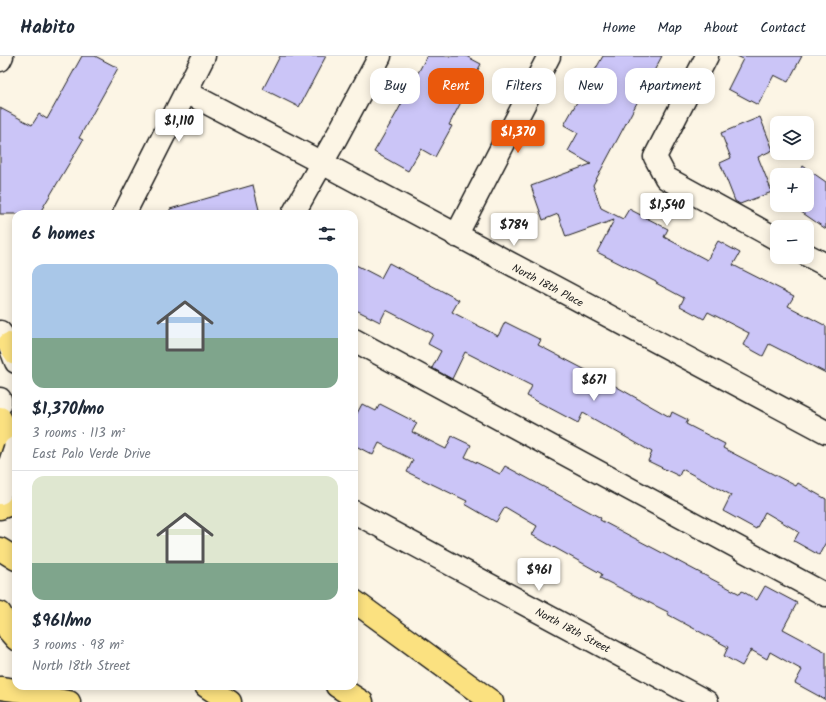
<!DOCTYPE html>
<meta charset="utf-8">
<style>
:root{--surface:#fff;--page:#f2f2f3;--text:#1f2937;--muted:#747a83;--line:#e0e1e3;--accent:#ea580c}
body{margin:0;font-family:Kalam,sans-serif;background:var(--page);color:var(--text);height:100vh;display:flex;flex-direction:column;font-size:15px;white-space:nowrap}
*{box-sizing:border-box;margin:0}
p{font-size:13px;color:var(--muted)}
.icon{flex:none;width:22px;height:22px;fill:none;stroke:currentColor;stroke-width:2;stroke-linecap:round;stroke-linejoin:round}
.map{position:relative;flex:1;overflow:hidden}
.details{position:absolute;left:12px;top:154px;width:346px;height:480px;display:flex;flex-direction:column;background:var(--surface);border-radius:12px;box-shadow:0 2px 10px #0003}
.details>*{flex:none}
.guide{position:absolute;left:370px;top:12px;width:380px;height:36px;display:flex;gap:8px}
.controls{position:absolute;left:770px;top:60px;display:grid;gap:8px}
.controls a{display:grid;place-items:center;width:44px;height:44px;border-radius:8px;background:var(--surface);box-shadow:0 2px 10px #0003;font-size:20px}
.price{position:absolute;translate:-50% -34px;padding:0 9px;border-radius:4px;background:#fff;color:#222;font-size:13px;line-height:26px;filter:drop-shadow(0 1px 2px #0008)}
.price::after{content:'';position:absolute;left:50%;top:24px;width:12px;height:9px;margin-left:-6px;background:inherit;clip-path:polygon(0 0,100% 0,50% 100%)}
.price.on{background:var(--accent);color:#fff}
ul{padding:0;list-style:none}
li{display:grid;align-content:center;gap:8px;height:212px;padding:0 20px}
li+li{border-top:1px solid var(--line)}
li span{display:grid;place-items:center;height:124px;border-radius:12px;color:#555}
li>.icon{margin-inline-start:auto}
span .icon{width:72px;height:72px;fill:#fffc;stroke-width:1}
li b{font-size:17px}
h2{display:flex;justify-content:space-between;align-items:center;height:48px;padding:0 20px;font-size:17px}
.chip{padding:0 14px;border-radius:12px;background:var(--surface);box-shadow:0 2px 10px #0003;font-size:14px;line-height:36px}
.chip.on{background:var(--accent);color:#fff}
header{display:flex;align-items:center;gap:24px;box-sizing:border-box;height:56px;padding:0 20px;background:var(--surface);border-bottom:1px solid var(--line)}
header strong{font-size:19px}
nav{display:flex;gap:22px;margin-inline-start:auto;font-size:14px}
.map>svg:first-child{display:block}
.building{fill:#cbc5f7;stroke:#1c1c1c}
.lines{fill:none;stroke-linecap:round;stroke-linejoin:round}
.minor-casing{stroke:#1c1c1c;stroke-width:25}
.highway-casing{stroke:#1c1c1c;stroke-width:25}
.minor{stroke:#fcf5e5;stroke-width:22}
.highway{stroke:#fbe180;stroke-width:22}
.minor-bridge-casing{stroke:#1c1c1c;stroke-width:25;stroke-linecap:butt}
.minor-bridge{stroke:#fcf5e5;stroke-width:22}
.labels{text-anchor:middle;stroke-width:3;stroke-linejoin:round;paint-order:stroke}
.street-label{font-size:11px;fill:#1c1c1c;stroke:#fcf5e5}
</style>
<header>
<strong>Habito</strong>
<nav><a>Home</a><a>Map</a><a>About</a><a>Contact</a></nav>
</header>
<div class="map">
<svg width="826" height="646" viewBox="0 0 826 646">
<rect width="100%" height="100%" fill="#fcf5e5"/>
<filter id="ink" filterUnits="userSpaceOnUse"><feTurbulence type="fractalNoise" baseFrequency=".025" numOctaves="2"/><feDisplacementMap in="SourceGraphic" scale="8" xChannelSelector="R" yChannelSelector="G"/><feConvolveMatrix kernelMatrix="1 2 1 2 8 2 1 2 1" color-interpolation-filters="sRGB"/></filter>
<g filter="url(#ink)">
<g class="building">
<path d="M82,0H95L118,12L79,82L83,84L39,158H0V52L32,69L39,58L47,63Z"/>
<path d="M280,0H326L299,51L263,33Z"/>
<path d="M427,0H466L481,8L449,69L452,70L435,101L421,93L408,115L374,96L396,58Z"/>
<path d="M603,0H662L593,129L601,152L623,163L629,153L668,173L664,181L707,204L718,185L740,197L733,209L794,240L788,250L826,270V317L769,288L763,300L743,289L749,277L708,256L704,263L680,250L684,242L656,227V226L597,196L614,164L566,181L558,158L543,164L531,130L591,108L568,95L578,77L564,69Z"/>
<path d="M737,0H802L788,26L774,19L758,49L728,33L743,3Z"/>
<path d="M760,61L773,94L758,101L772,136L740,148L735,145L720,107L731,102L721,77Z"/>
<path d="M803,110L826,126V173L791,149H807V119H796Z"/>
<path d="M253,129L260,158H170V153Z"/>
<path d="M389,207L459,244L452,256L498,280L505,266L541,284L538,289L601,322L670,361L672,356L688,364L686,368L725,388L723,392L796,430L798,427L826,443V486L819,499L794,485L799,476L765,456L756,473L723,455L731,439L682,413L679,420L648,405L652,396L583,357L578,367L527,340L532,330L465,296L452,323L432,312L441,295L428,288L433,278L386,254L380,266L354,253V208L381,222Z"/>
<path d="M362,348L376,355L380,348L417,367L412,376L446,393L452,380L471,389L465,401L500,418L505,410L601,462L600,464L740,538L742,535L757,544L765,530L797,547L783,573L826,596V644L795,627L802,614L770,596L767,603L751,594L742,610L724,600L728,591L667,558L668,556L600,522L602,518L532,479L537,470L505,451L496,466L465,448L467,445L407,416L413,404L379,387L373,399L354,389V363Z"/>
</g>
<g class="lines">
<g class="minor-casing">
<g id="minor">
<path d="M707,0L655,101L666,122L777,183"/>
<path d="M0,4L2,0"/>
<path d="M186,36L322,107L826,376"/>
<path d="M124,158L204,0"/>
<path d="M293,158L336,82L380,0"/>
<path d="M456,180L549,0"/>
<path d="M807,199L826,209"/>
<path d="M0,276L9,288L16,306"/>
<path d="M354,284L826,539"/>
<path d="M0,343V349"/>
<path d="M354,456L707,646"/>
</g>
</g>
<g class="highway-casing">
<g id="highway">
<path d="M9,288L16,298"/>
<path d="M0,362L5,372L0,408"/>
<path d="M0,452L16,446"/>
<path d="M0,493L16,503"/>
<path d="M354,545L492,646"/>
<path d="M0,557L9,575L16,583"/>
<path d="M206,630L230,646"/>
<path d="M337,630L362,646"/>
<path d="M0,632L30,636L51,643L69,646"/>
</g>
</g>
<use href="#minor" class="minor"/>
<use href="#highway" class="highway"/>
<g class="minor-bridge-casing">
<path id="minor-bridge" d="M0,437L15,392"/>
</g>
<use href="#minor-bridge" class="minor-bridge"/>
</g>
</g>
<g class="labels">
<g class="street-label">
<text transform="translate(548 229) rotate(28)" y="4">North 18th Place</text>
<text transform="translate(573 574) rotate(28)" y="4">North 18th Street</text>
</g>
</g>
</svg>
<div class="controls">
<a><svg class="icon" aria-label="layers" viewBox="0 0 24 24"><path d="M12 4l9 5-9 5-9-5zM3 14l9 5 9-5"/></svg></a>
<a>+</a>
<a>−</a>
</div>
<b class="price" style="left:179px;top:87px">$1,110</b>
<b class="price on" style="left:518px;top:98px">$1,370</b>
<b class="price" style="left:667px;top:171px">$1,540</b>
<b class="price" style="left:514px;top:191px">$784</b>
<b class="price" style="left:594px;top:346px">$671</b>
<b class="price" style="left:539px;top:536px">$961</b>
<div class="guide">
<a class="chip">Buy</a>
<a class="chip on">Rent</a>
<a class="chip">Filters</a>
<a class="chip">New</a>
<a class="chip">Apartment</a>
</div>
<section class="details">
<h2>6 homes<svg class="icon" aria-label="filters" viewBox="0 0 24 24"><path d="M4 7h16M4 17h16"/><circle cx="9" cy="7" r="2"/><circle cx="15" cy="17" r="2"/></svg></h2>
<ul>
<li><span style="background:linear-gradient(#a9c7e8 60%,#7fa58c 0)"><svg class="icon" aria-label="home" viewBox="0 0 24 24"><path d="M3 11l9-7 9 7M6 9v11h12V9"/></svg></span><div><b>$1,370/mo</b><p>3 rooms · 113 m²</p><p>East Palo Verde Drive</p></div></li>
<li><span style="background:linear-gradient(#dfe7d0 70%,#7fa58c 0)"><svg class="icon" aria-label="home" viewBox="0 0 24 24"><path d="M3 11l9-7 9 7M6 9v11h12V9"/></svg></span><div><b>$961/mo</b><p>3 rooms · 98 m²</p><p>North 18th Street</p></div></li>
</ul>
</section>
</div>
